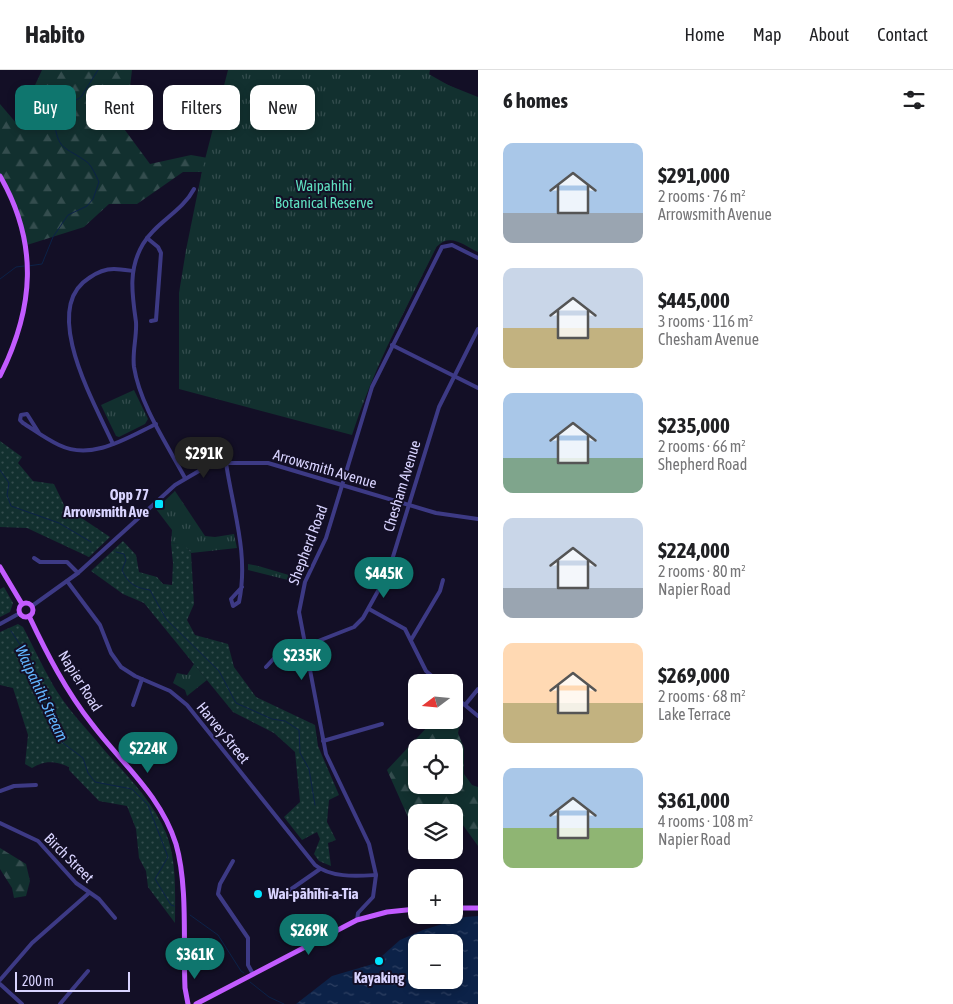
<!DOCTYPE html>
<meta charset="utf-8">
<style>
:root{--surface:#fff;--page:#f2f2f2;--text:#202124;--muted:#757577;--line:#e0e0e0;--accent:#0f766e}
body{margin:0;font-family:"Asap Condensed",sans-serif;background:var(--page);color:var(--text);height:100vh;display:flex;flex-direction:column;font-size:19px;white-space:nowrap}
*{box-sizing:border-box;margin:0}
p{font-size:16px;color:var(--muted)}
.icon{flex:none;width:28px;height:28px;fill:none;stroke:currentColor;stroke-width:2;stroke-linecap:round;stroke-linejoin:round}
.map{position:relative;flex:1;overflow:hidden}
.details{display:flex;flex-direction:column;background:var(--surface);width:475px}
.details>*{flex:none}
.top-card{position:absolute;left:15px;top:15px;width:388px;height:45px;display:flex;gap:10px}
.needle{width:32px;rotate:254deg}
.tools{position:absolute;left:408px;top:604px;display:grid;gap:10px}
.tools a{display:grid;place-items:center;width:55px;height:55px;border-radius:10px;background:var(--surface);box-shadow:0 2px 8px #0003;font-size:25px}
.scale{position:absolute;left:15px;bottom:12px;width:115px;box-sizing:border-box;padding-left:5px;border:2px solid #d9d4ff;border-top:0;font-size:14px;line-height:18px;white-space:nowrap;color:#d9d4ff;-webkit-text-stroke:4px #130f26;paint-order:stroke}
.price{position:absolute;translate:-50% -42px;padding:0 11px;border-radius:18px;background:var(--accent);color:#fff;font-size:16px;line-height:32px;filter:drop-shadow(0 1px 2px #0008)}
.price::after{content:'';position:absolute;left:50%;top:30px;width:15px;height:11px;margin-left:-8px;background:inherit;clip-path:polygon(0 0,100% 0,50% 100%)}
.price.current{background:#222;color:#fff}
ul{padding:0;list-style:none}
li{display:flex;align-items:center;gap:15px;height:125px;padding:0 25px}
li span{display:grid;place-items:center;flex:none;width:140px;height:100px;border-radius:10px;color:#555}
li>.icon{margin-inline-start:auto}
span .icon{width:60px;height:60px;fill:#fffc;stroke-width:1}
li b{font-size:21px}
h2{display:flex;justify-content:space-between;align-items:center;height:60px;padding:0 25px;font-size:21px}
.tag{padding:0 18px;border-radius:10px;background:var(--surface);box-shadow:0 2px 8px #0003;font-size:18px;line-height:45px}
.tag.current{background:var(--accent);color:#fff}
header{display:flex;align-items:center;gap:30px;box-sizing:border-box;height:70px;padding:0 25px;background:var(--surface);border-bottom:1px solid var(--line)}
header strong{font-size:24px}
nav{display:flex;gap:28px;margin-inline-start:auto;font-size:18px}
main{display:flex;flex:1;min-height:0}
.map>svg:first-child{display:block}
.grass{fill:url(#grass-dots)}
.forest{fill:url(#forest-firs);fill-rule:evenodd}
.park{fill:url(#park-tufts)}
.water{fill:url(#water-ripples);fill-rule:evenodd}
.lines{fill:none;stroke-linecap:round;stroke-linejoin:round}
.stream{stroke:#0c2248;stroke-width:1}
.minor{stroke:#3d3a85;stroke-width:4}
.major{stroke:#c25bff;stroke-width:5}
.poi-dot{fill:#00e5ff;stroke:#130f26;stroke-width:2}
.labels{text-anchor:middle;stroke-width:4;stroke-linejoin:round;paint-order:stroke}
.park-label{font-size:15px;fill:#5fe0c0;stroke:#130f26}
.street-label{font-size:15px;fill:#d9d4ff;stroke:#130f26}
.poi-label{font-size:15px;font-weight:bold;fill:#d9d4ff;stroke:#130f26;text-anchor:end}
.water-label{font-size:16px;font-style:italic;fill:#62b6ff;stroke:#130f26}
</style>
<header>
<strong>Habito</strong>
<nav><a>Home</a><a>Map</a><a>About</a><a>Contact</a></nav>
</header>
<main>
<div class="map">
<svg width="478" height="934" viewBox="0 0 478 934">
<defs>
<pattern id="grass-dots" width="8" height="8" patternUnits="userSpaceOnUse" patternTransform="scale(1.25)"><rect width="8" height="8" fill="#12302f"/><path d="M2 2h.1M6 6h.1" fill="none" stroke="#344d4e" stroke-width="1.8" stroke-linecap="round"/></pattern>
<pattern id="forest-firs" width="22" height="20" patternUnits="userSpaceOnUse" patternTransform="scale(1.25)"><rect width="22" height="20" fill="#12302f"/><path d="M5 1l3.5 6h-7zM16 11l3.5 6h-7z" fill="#344d4e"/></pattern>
<pattern id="park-tufts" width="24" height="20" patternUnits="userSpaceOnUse" patternTransform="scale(1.25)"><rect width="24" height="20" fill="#12302f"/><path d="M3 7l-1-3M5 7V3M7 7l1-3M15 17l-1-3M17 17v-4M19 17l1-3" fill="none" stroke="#344d4e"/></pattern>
<pattern id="water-ripples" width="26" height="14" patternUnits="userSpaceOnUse" patternTransform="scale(1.25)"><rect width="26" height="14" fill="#0c2248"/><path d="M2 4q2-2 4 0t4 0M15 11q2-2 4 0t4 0" fill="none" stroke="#2f4163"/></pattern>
</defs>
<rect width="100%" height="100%" fill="#130f26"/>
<g class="grass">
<path d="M0,371L22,387L18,393L33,411L54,414L65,437L110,467L89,487L27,458L0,457Z"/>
<path d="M123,471L136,485L139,502L157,507L163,514L172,515L173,493L171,474L180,473L186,476L191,483L194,534L187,550L195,565L228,574L234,597L256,627L315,655L318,676L339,725L329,730L327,752L336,770L328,773L331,796L319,791L314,784L320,769L317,762L302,770L284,747L300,732L295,682L274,663L233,642L144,533L123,524L91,501Z"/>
<path d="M4,517L13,533L10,542L0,547V519Z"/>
<path d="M18,554L23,557C33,576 42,596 53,615C64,634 80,652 95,669C120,700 150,725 166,763C177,791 175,823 175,853L148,817L146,801L139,788L136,759L127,736L99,731L69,700V697C56,691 44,690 32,698L25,694L28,665L13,618L0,615V562Z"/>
</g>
<g class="forest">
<path d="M42,0H132L129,26L119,52L150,94L191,85L208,88L231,0H430L429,6L478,29L464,170H445L436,177L388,274L198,130L202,102H183L137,134H109L84,157L27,175L22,154L0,106V34L17,54Z"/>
<path d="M458,641L462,646L458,663L464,678V704L472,715L478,717V776L455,744L447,738L441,742H416V765L387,700L431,653C438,656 443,656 448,650H454V644ZM416,678H454V715H416Z"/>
<path d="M0,778L26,794L30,811L26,826L14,828L12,818L0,799Z"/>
</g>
<g class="park">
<path d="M228,0H427V3L448,15L478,27V182C463,175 451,163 437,176C406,238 373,299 352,365L179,319V223L186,180L202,101Z"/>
<path d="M134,320L148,349L145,354L119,367L116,366L101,335Z"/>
<path d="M175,421L205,466L215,467L234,464L237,478L191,483C185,474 181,473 171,474L172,460L156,439Z"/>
<path d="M248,494C267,497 283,505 302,508L300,513L248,500Z"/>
<path d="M194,594L207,610L187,626L185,620L173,613L177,603L187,605Z"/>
</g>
<path class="water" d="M478,846V934H296L332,906L373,894L400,870L423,860L465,847ZM416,872H454V910H416Z"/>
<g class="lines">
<g class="stream">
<path d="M28,196L42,194L53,167L68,145L87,136L93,129L99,112C96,106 92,96 87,92C65,76 58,82 54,50L60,40L81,27L98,0"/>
<path d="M0,209L16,197L24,196"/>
<path d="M0,400L9,413L7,425L11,436L59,453L91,472"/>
<path d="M116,482L124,484L126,490L122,500C128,514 136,518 150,520L166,549L219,601L236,633L272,649L285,651L299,660L300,683L309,699L315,735"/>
<path d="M11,561L25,582L26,598L42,631L56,650L58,665L63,673L83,688L88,703L95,712L132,719L148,735L168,787L155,809L171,835L174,836"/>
<path d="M190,845L218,865L241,901L244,903"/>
<path d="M250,912L269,927L284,934"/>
</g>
<g class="minor">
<path d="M147,168L158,177L161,183L156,250L151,251"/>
<path d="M392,275L478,318"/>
<path d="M39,363L27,344L21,345L20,350L23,353C34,360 46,369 59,375C92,391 127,368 156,354"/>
<path d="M113,374C96,336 39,239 89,208C96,203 104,199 114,199C120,199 126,200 133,201"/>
<path d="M226,393C233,440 249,485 239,532L233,536L231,529L242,517"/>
<path d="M185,408C167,374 140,335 134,297C132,282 137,267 136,252C132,224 128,199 143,174C156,152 182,142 194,119"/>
<path d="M34,488L40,492H67L78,503"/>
<path d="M67,511L100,555L111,583L121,597L135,606L170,621L187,635L315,795C331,808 357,806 376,805"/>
<path d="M32,536L78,503L175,415L204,398L226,393H268L436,443L478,449"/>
<path d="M369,539L405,559L426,601L439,612"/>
<path d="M0,554L20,543"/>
<path d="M411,570L440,521L443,510"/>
<path d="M266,597L279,583L308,575L354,557L363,548L388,503L439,337L478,259"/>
<path d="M454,626L478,646"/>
<path d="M133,635L142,609"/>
<path d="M465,635L478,619"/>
<path d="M323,671L382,654"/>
<path d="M0,721L14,716L36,715"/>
<path d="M0,753L38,771L76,813L99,829L115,848"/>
<path d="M233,791L220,814L218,824L248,868V895L253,904"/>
<path d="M287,822L320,799"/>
<path d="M357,850L358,843L373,827L376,805L369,774L326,684L299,542L305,512L326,468L372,317L442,177L452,175L478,188"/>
<path d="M0,910L32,873L89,823"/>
<path d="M0,914L22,934"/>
<path d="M60,934L88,901"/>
</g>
<g class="major">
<path d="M0,106C39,174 34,238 0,306"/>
<path d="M0,497L22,534"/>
<circle cx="26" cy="540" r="7"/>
<path d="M29,546C47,584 66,621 92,654C122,694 160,724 176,774C188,816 183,873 185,918L188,934"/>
<path d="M454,838H478"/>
<path d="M196,934L357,850L387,842L416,839"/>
</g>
</g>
<g class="poi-dot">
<rect x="154" y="429" width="10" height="10" rx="2.5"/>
<circle cx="258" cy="824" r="5"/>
<circle cx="379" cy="891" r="5"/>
</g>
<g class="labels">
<g class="park-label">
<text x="324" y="121">Waipahihi<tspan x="324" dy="17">Botanical Reserve</tspan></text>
</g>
<g class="street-label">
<text transform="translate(325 399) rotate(16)" y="5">Arrowsmith Avenue</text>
<text transform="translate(402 416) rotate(-73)" y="5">Chesham Avenue</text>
<text transform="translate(308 475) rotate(-69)" y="5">Shepherd Road</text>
<text transform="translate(80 611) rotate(58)" y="5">Napier Road</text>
<text transform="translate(223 663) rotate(51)" y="5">Harvey Street</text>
<text transform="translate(69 788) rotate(45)" y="5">Birch Street</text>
</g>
<g class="poi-label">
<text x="149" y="430">Opp 77<tspan x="149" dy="17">Arrowsmith Ave</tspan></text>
<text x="268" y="829" text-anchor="start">Wai-pāhīhī-a-Tia</text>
<text x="379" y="913" text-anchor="middle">Kayaking</text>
</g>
<g class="water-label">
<text transform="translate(42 623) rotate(65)" y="6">Waipahihi Stream</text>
</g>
</g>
</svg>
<div class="tools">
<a><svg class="needle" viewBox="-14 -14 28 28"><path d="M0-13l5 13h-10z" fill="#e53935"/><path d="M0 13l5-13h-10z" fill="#757577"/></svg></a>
<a><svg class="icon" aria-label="locate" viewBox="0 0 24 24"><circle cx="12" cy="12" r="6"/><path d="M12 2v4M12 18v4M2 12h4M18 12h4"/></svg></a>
<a><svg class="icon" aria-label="layers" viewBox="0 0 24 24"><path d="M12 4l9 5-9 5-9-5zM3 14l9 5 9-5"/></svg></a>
<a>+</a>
<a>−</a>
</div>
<div class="scale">200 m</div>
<b class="price current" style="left:204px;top:409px">$291K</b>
<b class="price" style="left:384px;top:529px">$445K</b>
<b class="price" style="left:302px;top:611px">$235K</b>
<b class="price" style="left:148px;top:704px">$224K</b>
<b class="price" style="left:309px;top:886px">$269K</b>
<b class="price" style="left:195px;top:910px">$361K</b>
<div class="top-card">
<a class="tag current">Buy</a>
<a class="tag">Rent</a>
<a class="tag">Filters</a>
<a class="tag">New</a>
</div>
</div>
<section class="details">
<h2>6 homes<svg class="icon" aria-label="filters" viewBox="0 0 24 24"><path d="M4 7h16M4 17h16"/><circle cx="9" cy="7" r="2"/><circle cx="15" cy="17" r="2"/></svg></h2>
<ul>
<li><span style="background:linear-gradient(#a9c7e8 70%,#9aa5b1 0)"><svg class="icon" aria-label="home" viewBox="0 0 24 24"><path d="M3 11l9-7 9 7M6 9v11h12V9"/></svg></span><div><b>$291,000</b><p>2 rooms · 76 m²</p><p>Arrowsmith Avenue</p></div></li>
<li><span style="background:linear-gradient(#c9d6e8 60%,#c2b280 0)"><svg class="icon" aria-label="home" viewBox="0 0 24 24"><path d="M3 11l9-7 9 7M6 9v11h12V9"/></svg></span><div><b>$445,000</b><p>3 rooms · 116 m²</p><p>Chesham Avenue</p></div></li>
<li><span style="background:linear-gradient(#a9c7e8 65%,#7fa58c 0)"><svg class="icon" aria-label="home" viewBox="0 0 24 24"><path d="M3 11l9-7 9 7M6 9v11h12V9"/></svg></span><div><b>$235,000</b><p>2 rooms · 66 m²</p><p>Shepherd Road</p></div></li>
<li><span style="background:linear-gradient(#c9d6e8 70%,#9aa5b1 0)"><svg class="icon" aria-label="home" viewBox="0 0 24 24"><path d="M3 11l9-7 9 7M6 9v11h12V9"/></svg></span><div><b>$224,000</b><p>2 rooms · 80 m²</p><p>Napier Road</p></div></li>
<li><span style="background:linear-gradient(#ffd9b3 60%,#c2b280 0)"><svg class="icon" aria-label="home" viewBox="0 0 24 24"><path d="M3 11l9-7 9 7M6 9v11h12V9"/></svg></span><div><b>$269,000</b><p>2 rooms · 68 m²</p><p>Lake Terrace</p></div></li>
<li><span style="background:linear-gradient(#a9c7e8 60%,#8fb573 0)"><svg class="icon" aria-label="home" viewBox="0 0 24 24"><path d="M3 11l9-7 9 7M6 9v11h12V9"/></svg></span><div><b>$361,000</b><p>4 rooms · 108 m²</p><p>Napier Road</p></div></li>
</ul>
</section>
</main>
